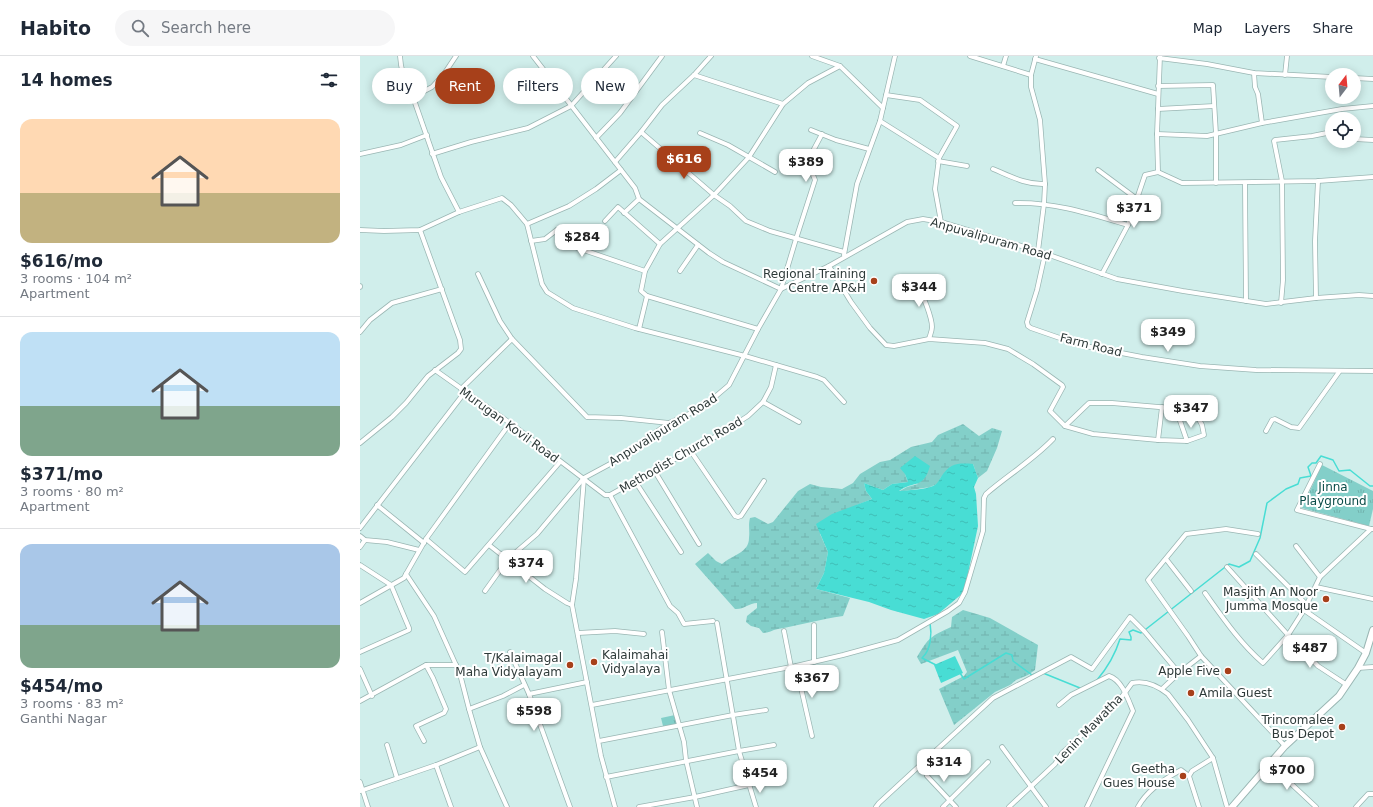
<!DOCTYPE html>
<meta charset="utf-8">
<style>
:root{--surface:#fff;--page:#f6f6f7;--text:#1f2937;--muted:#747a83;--line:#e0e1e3;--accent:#a7401a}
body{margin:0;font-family:"DejaVu Sans",sans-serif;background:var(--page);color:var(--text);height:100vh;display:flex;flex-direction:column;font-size:15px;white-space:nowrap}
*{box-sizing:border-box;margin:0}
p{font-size:13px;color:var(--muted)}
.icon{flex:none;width:22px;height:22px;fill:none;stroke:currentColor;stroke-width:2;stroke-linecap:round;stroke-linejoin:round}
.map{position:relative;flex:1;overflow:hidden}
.details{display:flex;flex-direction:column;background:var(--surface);width:360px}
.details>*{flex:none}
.banner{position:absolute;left:12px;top:12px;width:380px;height:36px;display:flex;gap:8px}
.needle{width:26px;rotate:16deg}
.fabs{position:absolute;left:965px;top:12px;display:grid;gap:8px}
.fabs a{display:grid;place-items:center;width:36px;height:36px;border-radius:50%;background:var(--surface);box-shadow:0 2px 10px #0003;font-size:20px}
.price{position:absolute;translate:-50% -34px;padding:0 9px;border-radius:8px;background:#fff;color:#222;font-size:13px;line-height:26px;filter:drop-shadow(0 1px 2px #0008)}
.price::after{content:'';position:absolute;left:50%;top:24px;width:12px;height:9px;margin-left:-6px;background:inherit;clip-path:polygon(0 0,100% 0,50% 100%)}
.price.selected{background:var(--accent);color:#fff}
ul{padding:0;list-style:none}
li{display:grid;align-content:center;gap:8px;height:212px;padding:0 20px}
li+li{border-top:1px solid var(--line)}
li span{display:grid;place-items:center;height:124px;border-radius:12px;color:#555}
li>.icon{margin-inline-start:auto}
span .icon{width:72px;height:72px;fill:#fffc;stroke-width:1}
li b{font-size:17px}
h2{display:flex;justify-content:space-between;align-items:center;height:48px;padding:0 20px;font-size:17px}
.pill{padding:0 14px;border-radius:18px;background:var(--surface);box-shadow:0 2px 10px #0003;font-size:14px;line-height:36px}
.pill.selected{background:var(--accent);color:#fff}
header{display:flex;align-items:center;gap:24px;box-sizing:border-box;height:56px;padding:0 20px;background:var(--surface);border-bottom:1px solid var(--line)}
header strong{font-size:19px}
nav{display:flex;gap:22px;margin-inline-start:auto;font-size:14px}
.search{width:280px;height:36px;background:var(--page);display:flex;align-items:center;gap:10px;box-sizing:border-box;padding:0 14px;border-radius:22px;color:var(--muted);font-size:15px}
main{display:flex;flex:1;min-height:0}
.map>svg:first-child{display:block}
.wetland{fill:url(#wetland-marsh)}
.park{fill:url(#park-tufts)}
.water{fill:url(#water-ripples)}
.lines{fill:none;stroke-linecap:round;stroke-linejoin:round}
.stream{stroke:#48ddd4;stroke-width:1.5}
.minor-casing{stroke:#9ab6b3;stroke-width:5.5}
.primary-casing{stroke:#9ab6b3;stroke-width:8}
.minor{stroke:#fff;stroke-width:4}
.primary{stroke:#fff;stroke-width:6}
.poi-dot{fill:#a7401a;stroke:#fff;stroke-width:1.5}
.labels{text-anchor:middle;stroke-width:4;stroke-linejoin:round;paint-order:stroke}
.street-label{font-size:12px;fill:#2e3a39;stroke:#fff}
.poi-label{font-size:12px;fill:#2e3a39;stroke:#fff;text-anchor:end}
.park-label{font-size:12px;fill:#0b4d49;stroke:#fff}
</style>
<header>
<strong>Habito</strong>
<div class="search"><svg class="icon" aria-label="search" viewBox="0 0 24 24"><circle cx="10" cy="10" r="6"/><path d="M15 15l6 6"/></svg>Search here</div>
<nav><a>Map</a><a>Layers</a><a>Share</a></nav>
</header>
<main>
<section class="details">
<h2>14 homes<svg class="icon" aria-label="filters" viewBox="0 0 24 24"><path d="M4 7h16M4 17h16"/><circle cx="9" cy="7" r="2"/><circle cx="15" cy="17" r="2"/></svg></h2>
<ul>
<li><span style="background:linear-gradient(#ffd9b3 60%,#c2b280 0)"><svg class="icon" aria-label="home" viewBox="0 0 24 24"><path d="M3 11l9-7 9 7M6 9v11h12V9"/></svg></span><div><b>$616/mo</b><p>3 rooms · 104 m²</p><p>Apartment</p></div></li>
<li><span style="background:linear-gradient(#bfe0f5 60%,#7fa58c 0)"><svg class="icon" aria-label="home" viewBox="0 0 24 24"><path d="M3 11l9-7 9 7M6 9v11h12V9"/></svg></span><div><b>$371/mo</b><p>3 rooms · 80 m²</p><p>Apartment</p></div></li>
<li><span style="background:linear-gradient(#a9c7e8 65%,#7fa58c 0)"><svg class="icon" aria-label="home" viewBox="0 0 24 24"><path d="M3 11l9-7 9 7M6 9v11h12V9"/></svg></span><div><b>$454/mo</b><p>3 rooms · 83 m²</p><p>Ganthi Nagar</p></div></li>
</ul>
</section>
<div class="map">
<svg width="1013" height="751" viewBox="0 0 1013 751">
<defs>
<pattern id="wetland-marsh" width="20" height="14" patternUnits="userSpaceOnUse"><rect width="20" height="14" fill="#83cfc9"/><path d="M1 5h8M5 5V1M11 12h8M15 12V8" fill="none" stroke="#71b2ad"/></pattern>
<pattern id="park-tufts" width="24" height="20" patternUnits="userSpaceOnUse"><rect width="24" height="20" fill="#83cfc9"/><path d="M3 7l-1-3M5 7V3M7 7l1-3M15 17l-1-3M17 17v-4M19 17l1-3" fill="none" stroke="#71b2ad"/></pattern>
<pattern id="water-ripples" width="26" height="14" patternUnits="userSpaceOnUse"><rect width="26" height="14" fill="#48ddd4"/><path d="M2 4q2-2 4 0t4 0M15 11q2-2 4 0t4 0" fill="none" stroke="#3fbeb7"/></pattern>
</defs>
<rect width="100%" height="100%" fill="#d0eeeb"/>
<g class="wetland">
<path d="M603,368L619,380L632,372L642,375L637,392L627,415L618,422L613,408L581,421L579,427L570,431L538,436L547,431L558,428L545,418L548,426L532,428L523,434L504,427L506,435L512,443L497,449L460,478L468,496L464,517L456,533L490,542L483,560C461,563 440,569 418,573C412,574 409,577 403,577L399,572L391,570L386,566L387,560L397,552V547C389,547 383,554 375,553L335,508L348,497L356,505L362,508C372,499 389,497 389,482C390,474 388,470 390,462L395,461L408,468L413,466L438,435L450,428L461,431L482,433L493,427L500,418L520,406L530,404L551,391L572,386L578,379Z"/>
<path d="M603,554L630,562L678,589L675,614L668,619L656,624L650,629L635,636L594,669L579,633L604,620L607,616L598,594L561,608L557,601C569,581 570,581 591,571L592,561Z"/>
</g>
<g class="park">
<path d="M962,409L1013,435V453L1009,470L942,452Z"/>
<path d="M315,659L317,668L303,670L301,662Z"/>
</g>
<g class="water">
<path d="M555,400L570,410C563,434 554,424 539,435C549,434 561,434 570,431C577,429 578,426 581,421C590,407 598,407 613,408L618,422L614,431L616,438L618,470L607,522L603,537L578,558L564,563L531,554L509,546L456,533L464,517L468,496L456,468L472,458L512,443L506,435L504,427L523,434L532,428L548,426L545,418L540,412Z"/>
<path d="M595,600L603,617L581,627L574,609Z"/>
</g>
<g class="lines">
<g class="stream">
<path d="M570,567C572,578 571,594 562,602L576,609"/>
<path d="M600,617L604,623L646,597L652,599L653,605L672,619L680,616"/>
<path d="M683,617L720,632"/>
<path d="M737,624C748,611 755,599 760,583L771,584V581L769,576L773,574L781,577L869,508L879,511L890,505L900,482L907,447L926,433L938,428L940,422L951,420L948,411L952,407H956L961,400L973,404L979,415L990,414L1010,430H1013"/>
</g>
<g class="minor-casing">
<g id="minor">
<path d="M40,0L41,9L45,27L53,41L81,121L99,156"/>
<path d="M173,0L275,132L279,143L349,197L363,206L421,233L436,183L455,124L453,119L458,100L454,93L462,78"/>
<path d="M351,0L334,19L302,49L281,76L354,139L370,150L386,165L410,175L484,196"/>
<path d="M452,0L480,10L523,52"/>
<path d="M610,0L671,19"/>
<path d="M676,0L671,19V31L680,64L685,128L684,148L678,195"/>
<path d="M799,2L847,8L894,17L972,21"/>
<path d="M675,3L798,38"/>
<path d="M643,10L646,0"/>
<path d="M894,17L895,31L898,38L902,67"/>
<path d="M334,19L423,48"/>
<path d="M925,19L927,0"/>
<path d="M994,22L1013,23"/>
<path d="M798,30L853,29L856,78V127"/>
<path d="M526,39L560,44L597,70L579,102L575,133L581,166"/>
<path d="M53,41L72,31L84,18L96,0"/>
<path d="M798,53L854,50"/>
<path d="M520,65L579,102"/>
<path d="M451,74L476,84L509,93"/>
<path d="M340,77L368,89L415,116"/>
<path d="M797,78L847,80L902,67L982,53L1013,50"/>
<path d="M236,82L260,57L302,0"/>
<path d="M994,83L1013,84"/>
<path d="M0,98L41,89L67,79"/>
<path d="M72,98L111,86L168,72L211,50L256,0"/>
<path d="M578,105L607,110"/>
<path d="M255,106L281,76"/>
<path d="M633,113C650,120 666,129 685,128"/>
<path d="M738,114L777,143"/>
<path d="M798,116L797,78L800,0"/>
<path d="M885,127L886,245"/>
<path d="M655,147C695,146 731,158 768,169"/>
<path d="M264,157L279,143"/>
<path d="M245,165L258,151L300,188"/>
<path d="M167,168L209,150L236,133L261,114"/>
<path d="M0,174L24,175L60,174L99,156L142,142L151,149L167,168L182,228L187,236L213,252L275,272L385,300L457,321L464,324L484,346"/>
<path d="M171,185L185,183L198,173L203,172L206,177V188L285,215"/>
<path d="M685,198L677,234L667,266L668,270L671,272L720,289L782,301L840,310L896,314L1013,315"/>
<path d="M484,199L497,128L520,65L535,0"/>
<path d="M469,210L491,246L510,272L526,289L534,290L569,283L625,287L648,293L673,308L702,329L703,331L690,355L705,370L729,347H752L834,354L843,353"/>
<path d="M320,215L338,189"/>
<path d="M118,218L140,265L152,283L227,361L261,362L309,367"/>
<path d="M742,218L768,169L785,119L798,116L822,127L958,125L1013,121"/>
<path d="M0,230V231"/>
<path d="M535,234C542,233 551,229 557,232C563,236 572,263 572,271C572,275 570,279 569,283"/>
<path d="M956,242L955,185L958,125"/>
<path d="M921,247L923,224L922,125L914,85L915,84L952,80L972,76"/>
<path d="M279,273L287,240"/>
<path d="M398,273L287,240L281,235L285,215L300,188L354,139L389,101L423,48L448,27L480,10"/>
<path d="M0,276L10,264L32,247L82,233"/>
<path d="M75,314L150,367L245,439H250L360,378L388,360L403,346L411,331L416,309"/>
<path d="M101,333L152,283"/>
<path d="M403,346L439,366"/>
<path d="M802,351L798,384L827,385"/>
<path d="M816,353L827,385L844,379L842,369L834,354"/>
<path d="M705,370L733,378L798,384"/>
<path d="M906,375L912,364L915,363L931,371L939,372L979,316"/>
<path d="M0,387L32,361L46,347L68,320L98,297L101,293L100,284L60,174"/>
<path d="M330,394L375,460L378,461L381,460L404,425"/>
<path d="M960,408L937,454L1011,473"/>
<path d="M294,414L339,488"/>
<path d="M275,425L321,496"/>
<path d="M250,439L310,550L318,557L324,568L353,565"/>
<path d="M17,449L64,487"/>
<path d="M0,472L105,336"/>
<path d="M898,478L866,473L826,478L788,524L828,580L841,600L925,690"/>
<path d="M0,480L5,484L27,486L59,494"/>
<path d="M66,483L105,516L200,406"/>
<path d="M129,489L185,533L207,547L212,549"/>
<path d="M936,490L960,521"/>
<path d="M0,491L5,484"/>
<path d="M896,498L947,549"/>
<path d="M806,503L831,535"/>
<path d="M0,509L31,529L49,572V574L0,596"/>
<path d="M867,511L928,579L958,610L987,629"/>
<path d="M956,531L1013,543"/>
<path d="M125,535L148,503L177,478L223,423"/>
<path d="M845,537C863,562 880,587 903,607L928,579L944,554L960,521L1011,473H1013"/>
<path d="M0,547L44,522L46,518"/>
<path d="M944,554L1006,597"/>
<path d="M357,567L379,695L396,751"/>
<path d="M424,575L431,611"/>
<path d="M302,576L309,634L324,686L326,704L337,751"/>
<path d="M218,577L255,575L284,578"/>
<path d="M150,596L169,638L210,751"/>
<path d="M454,606V569"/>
<path d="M436,610L452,680"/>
<path d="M998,612L1013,611"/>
<path d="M0,613L12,640"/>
<path d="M802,633L819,617L841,600"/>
<path d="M169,638L227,626"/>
<path d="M0,645L66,609H96"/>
<path d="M232,649L436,610L483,599L538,584L588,555L599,547L605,536L623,475L624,442L626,438C648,419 673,404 693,383"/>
<path d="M699,649L711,639L749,620C762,624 768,643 773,655L727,751"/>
<path d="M109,653L143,640L164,629"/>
<path d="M64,685L56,670L84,657L86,653L73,622L66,609"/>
<path d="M239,685L373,659L406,654"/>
<path d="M27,689L37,722"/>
<path d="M642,691L686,751"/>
<path d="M909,707L956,751"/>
<path d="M76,709L91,751"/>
<path d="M567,720L596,751"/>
<path d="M829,720L832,715L853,702"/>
<path d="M246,721L379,695L414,689"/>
<path d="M0,726L8,751"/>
<path d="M0,735L76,709L120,691"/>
<path d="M147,751L120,691L109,653L100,618L74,560L46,518L66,483L150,367"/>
<path d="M255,751L241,700L212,549L216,523L224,422L250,408L309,367L342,352L369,329L398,273L421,233L469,210L547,166L563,163L581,166L678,195L757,223L823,235L906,248L956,242L999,239L1013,240"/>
<path d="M279,751L335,741L389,729"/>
<path d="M516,751L519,747L633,642L711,601L732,613L770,561L785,576L819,617"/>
<path d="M583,751L628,706"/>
<path d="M649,751L695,708L702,697L758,646L772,627C785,624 798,630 808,638L828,664L853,702L867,751"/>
<path d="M778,751C787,734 804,723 821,714L829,720L839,751"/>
<path d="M996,751L1008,738H1013"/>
</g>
</g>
<g class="primary-casing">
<path id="primary" d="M872,751L925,690L979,640L998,612L1006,597L1013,574"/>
</g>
<use href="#minor" class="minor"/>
<use href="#primary" class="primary"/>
</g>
<g class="poi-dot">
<circle cx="514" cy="225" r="4"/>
<circle cx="966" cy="543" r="4"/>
<circle cx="234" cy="606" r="4"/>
<circle cx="210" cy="609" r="4"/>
<circle cx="868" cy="615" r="4"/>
<circle cx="831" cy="637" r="4"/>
<circle cx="982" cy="671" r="4"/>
<circle cx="823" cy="720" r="4"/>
</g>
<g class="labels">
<g class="street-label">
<text transform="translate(631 183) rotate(16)" y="4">Anpuvalipuram Road</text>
<text transform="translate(731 289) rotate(14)" y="4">Farm Road</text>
<text transform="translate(149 369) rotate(36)" y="4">Murugan Kovil Road</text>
<text transform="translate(303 374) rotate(-32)" y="4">Anpuvalipuram Road</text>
<text transform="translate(321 399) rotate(-30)" y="4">Methodist Church Road</text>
<text transform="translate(729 673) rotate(-46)" y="4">Lenin Mawatha</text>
</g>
<g class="poi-label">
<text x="506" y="222">Regional Training<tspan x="506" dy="14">Centre AP&amp;H</tspan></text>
<text x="958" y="540">Masjith An Noor<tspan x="958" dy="14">Jumma Mosque</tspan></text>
<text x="242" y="603" text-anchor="start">Kalaimahai<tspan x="242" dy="14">Vidyalaya</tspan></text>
<text x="202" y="606">T/Kalaimagal<tspan x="202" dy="14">Maha Vidyalayam</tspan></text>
<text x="860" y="619">Apple Five</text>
<text x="839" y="641" text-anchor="start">Amila Guest</text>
<text x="974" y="668">Trincomalee<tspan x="974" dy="14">Bus Depot</tspan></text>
<text x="815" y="717">Geetha<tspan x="815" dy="14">Gues House</tspan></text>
</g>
<g class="park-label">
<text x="973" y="435">Jinna<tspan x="973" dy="14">Playground</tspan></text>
</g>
</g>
</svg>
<div class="fabs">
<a><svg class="needle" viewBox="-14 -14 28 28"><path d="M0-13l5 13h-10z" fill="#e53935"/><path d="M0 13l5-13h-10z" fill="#747a83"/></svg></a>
<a><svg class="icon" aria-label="locate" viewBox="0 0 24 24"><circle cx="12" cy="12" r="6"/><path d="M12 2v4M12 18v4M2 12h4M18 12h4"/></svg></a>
</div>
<b class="price selected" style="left:324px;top:124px">$616</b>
<b class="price" style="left:446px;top:127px">$389</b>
<b class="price" style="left:774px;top:173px">$371</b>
<b class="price" style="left:222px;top:202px">$284</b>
<b class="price" style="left:559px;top:252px">$344</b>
<b class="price" style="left:808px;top:297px">$349</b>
<b class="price" style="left:831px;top:373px">$347</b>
<b class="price" style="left:166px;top:528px">$374</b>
<b class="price" style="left:950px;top:613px">$487</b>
<b class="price" style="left:452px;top:643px">$367</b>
<b class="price" style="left:174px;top:676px">$598</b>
<b class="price" style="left:584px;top:727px">$314</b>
<b class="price" style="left:927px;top:735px">$700</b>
<b class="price" style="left:400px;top:738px">$454</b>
<div class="banner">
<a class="pill">Buy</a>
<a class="pill selected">Rent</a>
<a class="pill">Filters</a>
<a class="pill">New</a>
</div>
</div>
</main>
